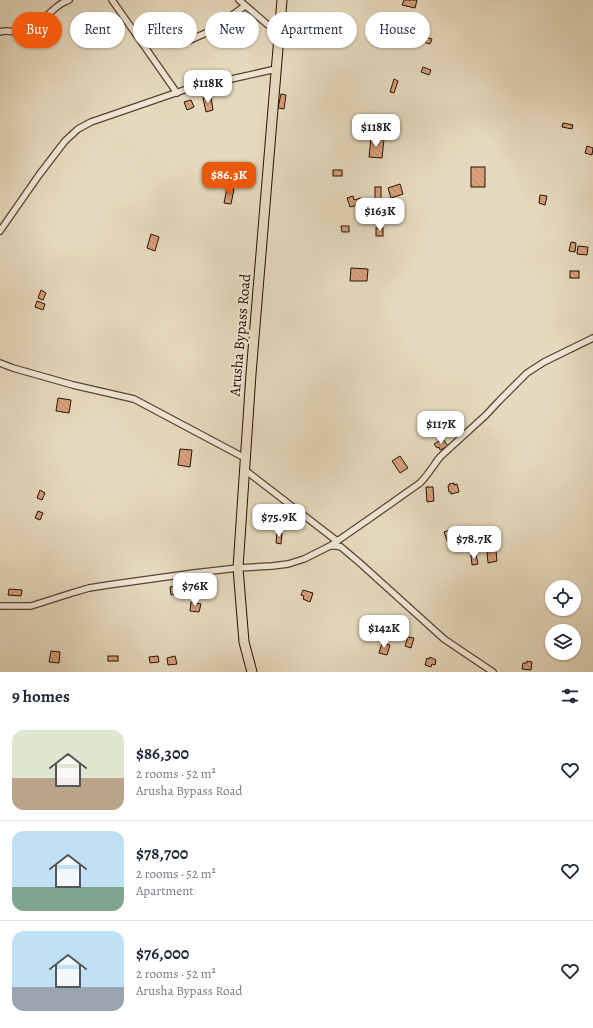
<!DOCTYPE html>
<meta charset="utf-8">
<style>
:root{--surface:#fff;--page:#f2f2f3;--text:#1f2937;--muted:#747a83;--line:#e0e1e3;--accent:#ea580c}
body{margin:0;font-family:Alegreya,serif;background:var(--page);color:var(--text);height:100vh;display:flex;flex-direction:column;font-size:15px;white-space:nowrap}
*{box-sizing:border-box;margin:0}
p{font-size:13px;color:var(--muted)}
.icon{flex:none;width:22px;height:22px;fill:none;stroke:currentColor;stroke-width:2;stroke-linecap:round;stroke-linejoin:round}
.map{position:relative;height:672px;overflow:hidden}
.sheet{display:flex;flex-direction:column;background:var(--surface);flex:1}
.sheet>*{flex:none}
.hud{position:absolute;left:12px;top:12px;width:569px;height:36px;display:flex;gap:8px}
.fabs{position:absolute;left:545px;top:580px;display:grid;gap:8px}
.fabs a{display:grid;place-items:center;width:36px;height:36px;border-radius:50%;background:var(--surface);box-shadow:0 1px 3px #0004;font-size:20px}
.price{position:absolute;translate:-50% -34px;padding:0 9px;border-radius:8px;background:#fff;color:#222;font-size:13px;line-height:26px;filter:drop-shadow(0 1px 2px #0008)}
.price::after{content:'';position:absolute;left:50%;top:24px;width:12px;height:9px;margin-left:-6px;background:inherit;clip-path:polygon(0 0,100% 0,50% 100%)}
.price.on{background:var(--accent);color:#fff}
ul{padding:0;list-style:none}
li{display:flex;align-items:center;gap:12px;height:100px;padding:0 12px}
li+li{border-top:1px solid var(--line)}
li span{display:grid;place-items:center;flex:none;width:112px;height:80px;border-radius:12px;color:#555}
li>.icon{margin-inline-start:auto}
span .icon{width:48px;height:48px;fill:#fffc;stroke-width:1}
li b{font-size:17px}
h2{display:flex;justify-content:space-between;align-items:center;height:48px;padding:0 12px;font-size:17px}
.tag{padding:0 14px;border-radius:18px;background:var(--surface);box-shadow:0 1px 3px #0004;font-size:14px;line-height:36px}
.tag.on{background:var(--accent);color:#fff}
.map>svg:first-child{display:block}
.building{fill:url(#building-back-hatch);stroke:#281105}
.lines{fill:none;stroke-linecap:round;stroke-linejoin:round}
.street-casing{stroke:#584333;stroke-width:8}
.primary-casing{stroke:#281105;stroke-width:11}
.street{stroke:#efe7d5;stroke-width:5.5}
.primary{stroke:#e6dabe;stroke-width:9}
.labels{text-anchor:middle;stroke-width:4;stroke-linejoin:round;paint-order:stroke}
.street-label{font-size:15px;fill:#281105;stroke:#efe7d5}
</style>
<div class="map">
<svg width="593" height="672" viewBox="0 0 593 672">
<defs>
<pattern id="building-back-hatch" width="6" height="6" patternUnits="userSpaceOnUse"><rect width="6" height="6" fill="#dba27c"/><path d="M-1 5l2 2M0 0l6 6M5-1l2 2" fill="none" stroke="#bc8a6a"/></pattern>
</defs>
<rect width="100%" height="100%" fill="#e6dabe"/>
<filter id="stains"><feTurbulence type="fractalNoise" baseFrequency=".005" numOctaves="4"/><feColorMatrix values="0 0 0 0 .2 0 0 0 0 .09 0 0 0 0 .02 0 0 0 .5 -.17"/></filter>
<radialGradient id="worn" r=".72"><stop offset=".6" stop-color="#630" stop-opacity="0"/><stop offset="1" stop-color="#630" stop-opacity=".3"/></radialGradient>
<g class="building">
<path d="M404,0H417L415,8L402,5Z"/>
<path d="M404,13L414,16L411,24L401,20Z"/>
<path d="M422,36L432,39L430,44L420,41Z"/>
<path d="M423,67L431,70L429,75L421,72Z"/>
<path d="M394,79L398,81L394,93L390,92Z"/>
<path d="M281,94L286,95L284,109L278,108Z"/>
<path d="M211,97L213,110L206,112L203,98Z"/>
<path d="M191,100L194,107L187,110L184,102Z"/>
<path d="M563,123L573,125L572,129L562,127Z"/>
<path d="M371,138L384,139L382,158L369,157Z"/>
<path d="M587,146L593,148L592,155L585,153Z"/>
<rect x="471" y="167" width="14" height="20"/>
<rect x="333" y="170" width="9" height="6"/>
<path d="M400,184L403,194L391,198L388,188Z"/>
<rect x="375" y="187" width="6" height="14"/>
<path d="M227,188L234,189L231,204L224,203Z"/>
<path d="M540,195L547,196L545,205L539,203Z"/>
<path d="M353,196L354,200L361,198L362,204L350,207L347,198Z"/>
<path d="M341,226H349V232H342Z"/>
<rect x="376" y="228" width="7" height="8"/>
<path d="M151,234L159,237L155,251L147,248Z"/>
<path d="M571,242L576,243L575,252L569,251Z"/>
<path d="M578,246L588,247L587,255L577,254Z"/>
<path d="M351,268L368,269L367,281H350Z"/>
<rect x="570" y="271" width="9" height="7"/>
<path d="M41,290L46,293L43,300L38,298Z"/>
<path d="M37,301L45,304L43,310L35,307Z"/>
<path d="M58,398L71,400L69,413L56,411Z"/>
<path d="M443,439L448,446L440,450L439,447L437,448L434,444Z"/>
<path d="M180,449L192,450L190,467L178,465Z"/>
<path d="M400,456L408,468L400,473L392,461Z"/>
<path d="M454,483V485L457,484L459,492L451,494V492H449L448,486H449V484Z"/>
<path d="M426,487H433L434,501L427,502Z"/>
<path d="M40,490L45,493L42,500L37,498Z"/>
<path d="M38,511L43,513L40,520L35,518Z"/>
<path d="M450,530L454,541L448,543L444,532Z"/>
<path d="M277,533H282L281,544L276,543Z"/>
<path d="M496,551L497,561L488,563L487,552Z"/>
<path d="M476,554L478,564L472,565L471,555Z"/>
<path d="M184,585L185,593L171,595L170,587Z"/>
<path d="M9,589L22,590L21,596L8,595Z"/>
<path d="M303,590L313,593L310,602L303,599L304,596L301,595Z"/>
<path d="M191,602L201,604L199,612L190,611Z"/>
<path d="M408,637L414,638L411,648L405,646Z"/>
<path d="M382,643L390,645L387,655L379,653Z"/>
<path d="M51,651L60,652L59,663L49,662Z"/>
<rect x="108" y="656" width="10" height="5"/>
<path d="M158,656L159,662L150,663L149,657Z"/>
<path d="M175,656L177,664L168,665L167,658Z"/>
<path d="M430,657L436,660L435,665L432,664L431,667L425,665L427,658L429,659Z"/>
<path d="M527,661L532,662L531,670L522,669L523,663H527Z"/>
</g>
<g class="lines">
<g class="street-casing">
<g id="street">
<path d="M112,0L177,93"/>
<path d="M239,0L268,25L280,28"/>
<path d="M0,32C8,29 17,34 25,31C39,26 47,14 58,6C61,3 65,2 69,0"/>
<path d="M137,35L160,42L173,43L188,41L208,32L245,6"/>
<path d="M0,231L39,175L65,141L78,129L91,122L187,89L276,69"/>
<path d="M0,363L13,368L73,385L134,399L245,458"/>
<path d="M245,470L337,541"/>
<path d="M330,546L369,519L420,483C428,475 433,466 440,457L486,415L499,401L527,373L544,362L593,338"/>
<path d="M0,606H31L72,593L89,588L108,585L194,573L238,568L272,566L288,564L304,559L330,546H337L341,547L361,564L444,639L493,672"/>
</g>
</g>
<g class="primary-casing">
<path id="primary" d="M252,672L244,642L238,568L251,374L282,0"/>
</g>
<use href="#street" class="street"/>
<use href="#primary" class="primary"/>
</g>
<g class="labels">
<g class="street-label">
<text transform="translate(240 335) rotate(-85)" y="5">Arusha Bypass Road</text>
</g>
</g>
<rect width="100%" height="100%" filter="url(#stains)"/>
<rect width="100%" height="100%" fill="url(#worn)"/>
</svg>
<div class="fabs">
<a><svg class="icon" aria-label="locate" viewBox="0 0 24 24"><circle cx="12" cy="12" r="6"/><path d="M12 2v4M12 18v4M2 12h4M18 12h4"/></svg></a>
<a><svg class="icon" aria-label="layers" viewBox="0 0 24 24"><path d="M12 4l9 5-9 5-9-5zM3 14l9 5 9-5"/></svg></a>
</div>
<b class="price" style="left:208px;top:104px">$118K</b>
<b class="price" style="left:376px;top:148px">$118K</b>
<b class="price on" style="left:229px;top:196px">$86.3K</b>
<b class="price" style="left:380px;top:232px">$163K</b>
<b class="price" style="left:441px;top:445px">$117K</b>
<b class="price" style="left:279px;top:538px">$75.9K</b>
<b class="price" style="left:474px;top:560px">$78.7K</b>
<b class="price" style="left:195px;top:607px">$76K</b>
<b class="price" style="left:384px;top:649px">$142K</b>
<div class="hud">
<a class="tag on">Buy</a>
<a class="tag">Rent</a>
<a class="tag">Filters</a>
<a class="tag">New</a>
<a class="tag">Apartment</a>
<a class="tag">House</a>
</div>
</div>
<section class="sheet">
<h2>9 homes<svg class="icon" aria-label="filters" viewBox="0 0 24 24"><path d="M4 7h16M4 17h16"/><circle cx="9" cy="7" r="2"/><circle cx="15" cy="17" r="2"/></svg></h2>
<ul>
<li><span style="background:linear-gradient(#dfe7d0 60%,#b9a48a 0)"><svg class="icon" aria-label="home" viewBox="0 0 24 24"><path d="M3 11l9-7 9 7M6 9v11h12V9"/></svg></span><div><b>$86,300</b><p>2 rooms · 52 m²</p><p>Arusha Bypass Road</p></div><svg class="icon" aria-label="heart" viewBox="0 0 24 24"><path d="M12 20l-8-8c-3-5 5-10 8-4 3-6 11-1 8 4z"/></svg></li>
<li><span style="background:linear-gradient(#bfe0f5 70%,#7fa58c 0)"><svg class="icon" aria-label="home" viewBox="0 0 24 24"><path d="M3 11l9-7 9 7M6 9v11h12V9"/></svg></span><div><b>$78,700</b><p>2 rooms · 52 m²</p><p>Apartment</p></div><svg class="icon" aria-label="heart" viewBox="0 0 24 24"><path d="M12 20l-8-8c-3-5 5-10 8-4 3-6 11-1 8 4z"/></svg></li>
<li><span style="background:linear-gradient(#bfe0f5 70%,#9aa5b1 0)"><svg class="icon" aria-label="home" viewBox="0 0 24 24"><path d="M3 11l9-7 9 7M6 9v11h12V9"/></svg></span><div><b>$76,000</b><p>2 rooms · 52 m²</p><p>Arusha Bypass Road</p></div><svg class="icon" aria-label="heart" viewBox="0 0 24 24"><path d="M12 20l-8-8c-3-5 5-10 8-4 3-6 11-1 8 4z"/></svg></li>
</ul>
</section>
